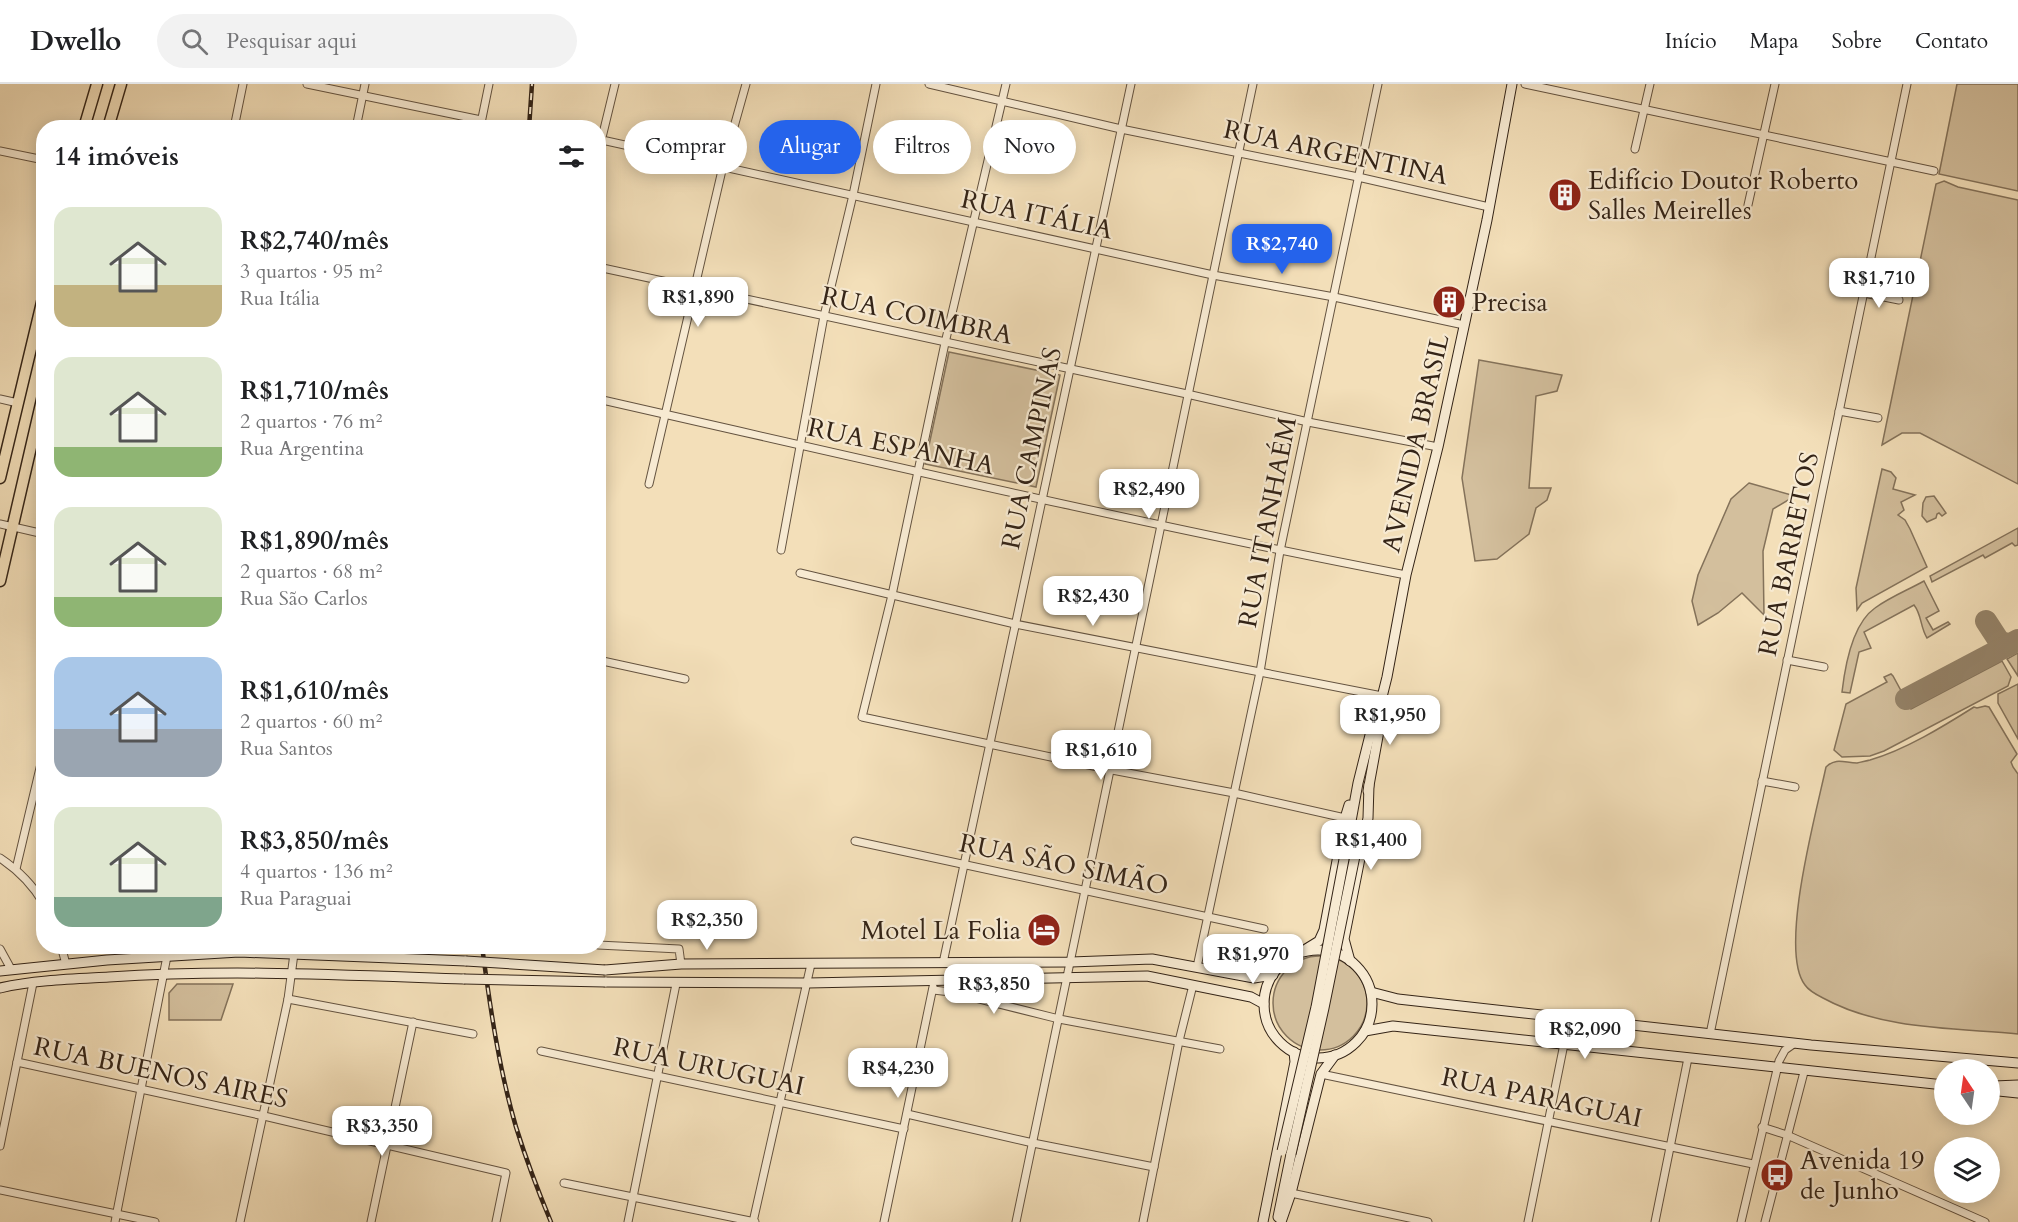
<!DOCTYPE html>
<html lang="pt">
<meta charset="utf-8">
<style>
:root{--surface:#fff;--page:#f2f2f2;--text:#202124;--muted:#757577;--line:#e0e0e0;--accent:#2563eb}
body{margin:0;font-family:Cardo,serif;background:var(--page);color:var(--text);height:100vh;display:flex;flex-direction:column;font-size:22px;white-space:nowrap}
*{box-sizing:border-box;margin:0}
p{font-size:20px;color:var(--muted)}
.icon{flex:none;width:33px;height:33px;fill:none;stroke:currentColor;stroke-width:2;stroke-linecap:round;stroke-linejoin:round}
.map{position:relative;flex:1;overflow:hidden}
.sheet{position:absolute;left:36px;top:36px;width:570px;height:834px;display:flex;flex-direction:column;background:var(--surface);border-radius:24px;box-shadow:0 3px 15px #0003}
.sheet>*{flex:none}
.top-card{position:absolute;left:624px;top:36px;width:570px;height:54px;display:flex;gap:12px}
.needle{width:39px;rotate:347deg}
.buttons{position:absolute;left:1934px;top:975px;display:grid;gap:12px}
.buttons a{display:grid;place-items:center;width:66px;height:66px;border-radius:50%;background:var(--surface);box-shadow:0 3px 15px #0003;font-size:30px}
.price{position:absolute;translate:-50% -51px;padding:0 14px;border-radius:12px;background:#fff;color:#222;font-size:20px;line-height:39px;filter:drop-shadow(0 2px 3px #0008)}
.price::after{content:'';position:absolute;left:50%;top:36px;width:18px;height:14px;margin-left:-9px;background:inherit;clip-path:polygon(0 0,100% 0,50% 100%)}
.price.current{background:var(--accent);color:#fff}
ul{padding:0;list-style:none}
li{display:flex;align-items:center;gap:18px;height:150px;padding:0 18px}
li span{display:grid;place-items:center;flex:none;width:168px;height:120px;border-radius:18px;color:#555}
li>.icon{margin-inline-start:auto}
span .icon{width:72px;height:72px;fill:#fffc;stroke-width:1}
li b{font-size:26px}
h2{display:flex;justify-content:space-between;align-items:center;height:72px;padding:0 18px;font-size:26px}
.pill{padding:0 21px;border-radius:27px;background:var(--surface);box-shadow:0 3px 15px #0003;font-size:21px;line-height:54px}
.pill.current{background:var(--accent);color:#fff}
header{display:flex;align-items:center;gap:36px;box-sizing:border-box;height:84px;padding:0 30px;background:var(--surface);border-bottom:2px solid var(--line)}
header strong{font-size:28px}
nav{display:flex;gap:33px;margin-inline-start:auto;font-size:21px}
.search{width:420px;height:54px;background:var(--page);display:flex;align-items:center;gap:15px;box-sizing:border-box;padding:0 21px;border-radius:33px;color:var(--muted);font-size:22px}
.map>svg:first-child{display:block}
.green{fill:#d3bf9d;stroke:#84725a;stroke-width:1.5}
.lines{fill:none;stroke-linecap:round;stroke-linejoin:round}
.taxiway{stroke:#948268;stroke-width:22}
.street-casing{stroke:#645340;stroke-width:9}
.secondary-casing{stroke:#342417;stroke-width:11}
.primary-casing{stroke:#342417;stroke-width:13}
.street{stroke:#f7ead2;stroke-width:7}
.secondary{stroke:#f7ead2;stroke-width:9}
.primary{stroke:#f3dfb9;stroke-width:10}
.rail-casing{stroke:#342417;stroke-width:4.5}
.rail{stroke:#f7ead2;stroke-width:2;stroke-dasharray:7;stroke-linecap:butt}
.secondary-bridge-casing{stroke:#342417;stroke-width:11;stroke-linecap:butt}
.secondary-bridge{stroke:#f7ead2;stroke-width:9}
.labels{text-anchor:middle;stroke-width:4.5;stroke-linejoin:round;paint-order:stroke}
.street-label{font-size:26px;fill:#342417;stroke:#f7ead2}
.poi-label{font-size:26px;fill:#342417;stroke:#f7ead2;text-anchor:start}
</style>
<header>
<strong>Dwello</strong>
<div class="search"><svg class="icon" aria-label="search" viewBox="0 0 24 24"><circle cx="10" cy="10" r="6"/><path d="M15 15l6 6"/></svg>Pesquisar aqui</div>
<nav><a>Início</a><a>Mapa</a><a>Sobre</a><a>Contato</a></nav>
</header>
<div class="map">
<svg width="2018" height="1138" viewBox="0 0 2018 1138">
<rect width="100%" height="100%" fill="#f3dfb9"/>
<filter id="stains"><feTurbulence type="fractalNoise" baseFrequency=".00333" numOctaves="4"/><feColorMatrix values="0 0 0 0 .2 0 0 0 0 .09 0 0 0 0 .02 0 0 0 .5 -.17"/></filter>
<radialGradient id="worn" r=".72"><stop offset=".6" stop-color="#630" stop-opacity="0"/><stop offset="1" stop-color="#630" stop-opacity=".3"/></radialGradient>
<g class="green">
<path d="M1957,0H2018V107L1939,90Z"/>
<path d="M1944,97L1958,103L2018,116V400L1920,349H1902L1882,361L1936,100Z"/>
<path d="M949,268L1060,291L1036,403L925,380Z"/>
<path d="M1479,276L1562,291L1557,307L1536,312L1529,404H1551L1547,416L1536,424L1529,450L1497,475L1475,477L1462,394Z"/>
<path d="M1882,385L1891,388L1896,394L1893,405L1915,411L1901,418L1904,426L1898,431L1905,436L1910,445L1927,483L1862,519L1857,526L1856,504Z"/>
<path d="M1749,399L1795,412L1773,425L1763,467L1764,531L1742,509L1718,529L1698,541L1692,517L1698,491L1731,415Z"/>
<path d="M1934,412L1946,429L1942,432L1939,429L1937,430L1936,434L1927,438L1922,432L1923,419L1926,413Z"/>
<path d="M2018,444V461L2015,462L2012,459L1985,474L1983,471L1932,498L1930,492Z"/>
<path d="M1924,497L1939,527L1926,534L1933,546L1948,538L1950,540L1927,554C1920,543 1922,531 1914,521L1864,548L1871,564L1859,568L1850,609L1842,608C1845,582 1852,540 1875,524C1890,513 1908,506 1924,497Z"/>
<path d="M2018,569V592L2007,575Z"/>
<path d="M2002,577L2011,593L2008,602L1884,667L1870,672L1842,673L1834,666L1846,620L1887,598L1884,593L1891,590L1893,592L1911,625Z"/>
<path d="M2018,600V655L1998,619V610Z"/>
<path d="M1985,622L1989,623L2017,670L2011,678L2013,683L2018,690V950C1954,944 1881,946 1823,914C1817,911 1809,907 1805,901C1778,866 1817,726 1826,683C1836,673 1845,679 1857,679C1861,678 1866,677 1870,676C1905,666 1944,642 1974,623L1977,624Z"/>
<circle cx="1320" cy="919" r="47"/>
<path d="M177,900H233L221,936H169V909Z"/>
</g>
<g class="lines">
<g class="taxiway">
<path d="M1986,537L1999,557L2009,561"/>
<path d="M1906,615L2018,556"/>
</g>
<g class="street-casing">
<g id="street">
<path d="M307,0L481,36"/>
<path d="M929,0L1121,45L1358,93L1489,123"/>
<path d="M1006,0L945,259L892,511L862,633L1112,686L1234,709L1345,734"/>
<path d="M1525,0L1934,87"/>
<path d="M234,44L243,0"/>
<path d="M356,44L365,0"/>
<path d="M480,44L489,0"/>
<path d="M602,56L1213,191L1334,213L1464,241"/>
<path d="M1635,65L1650,0"/>
<path d="M0,67L44,76"/>
<path d="M598,70L615,0"/>
<path d="M1748,121L1775,0"/>
<path d="M598,183L1187,310L1308,338L1438,363"/>
<path d="M1864,209L1899,216"/>
<path d="M0,315L18,319"/>
<path d="M598,315C867,376 1136,439 1406,491"/>
<path d="M1839,327L1878,334"/>
<path d="M649,400L723,82L746,0"/>
<path d="M0,440L44,450"/>
<path d="M781,466L824,232L853,111L876,0"/>
<path d="M800,489L1015,540L1382,612"/>
<path d="M598,576L685,595"/>
<path d="M1787,576L1824,583"/>
<path d="M1762,697L1795,703"/>
<path d="M855,757L1264,845"/>
<path d="M0,774C18,786 33,801 44,820"/>
<path d="M16,785L44,667"/>
<path d="M598,861L679,865L681,880"/>
<path d="M61,862L66,880"/>
<path d="M0,865L11,885"/>
<path d="M943,879L1131,0"/>
<path d="M1197,883L1260,588L1280,467L1378,0"/>
<path d="M933,906L951,908L1059,935L1220,965"/>
<path d="M288,915L473,950"/>
<path d="M1710,950L1907,0"/>
<path d="M541,967L904,1045"/>
<path d="M17,978L264,1032L506,1089L496,1138"/>
<path d="M1321,990L1753,1080"/>
<path d="M907,1030L1033,1059L1154,1083"/>
<path d="M1762,1043L1787,1051L1985,1138"/>
<path d="M0,1062L33,899"/>
<path d="M564,1099L755,1138"/>
<path d="M0,1106L155,1138"/>
<path d="M1291,1109L1428,1138"/>
<path d="M115,1138L169,862"/>
<path d="M240,1138L288,915L295,862"/>
<path d="M371,1138L413,938"/>
<path d="M628,1138L676,900"/>
<path d="M753,1138L811,880"/>
<path d="M884,1138L933,903"/>
<path d="M1016,1138C1098,759 1173,379 1253,0"/>
<path d="M1143,1138L1179,957L1193,901"/>
<path d="M1528,1138L1564,960"/>
<path d="M1655,1138L1688,974"/>
<path d="M1741,1138L1779,977L1785,966L1795,959"/>
<path d="M1765,1138L1804,988"/>
</g>
</g>
<g class="secondary-casing">
<g id="secondary">
<path d="M1368,707L1381,636L1380,623"/>
<path d="M1345,770L1358,699L1374,635L1380,621L1387,593L1406,491L1438,363L1487,136L1512,0"/>
<path d="M1306,865L1319,857L1324,846L1345,734L1349,721"/>
<circle cx="1318" cy="920" r="54"/>
<path d="M1350,877L1344,855L1368,734L1369,701"/>
<path d="M605,886L681,880L1071,878L1152,875L1254,894L1273,891"/>
<path d="M0,887L107,876L239,868L466,877"/>
<path d="M605,898L808,899L1147,892L1251,913L1264,920"/>
<path d="M0,904C35,896 73,895 109,893C227,885 345,891 464,895"/>
<path d="M1371,908L1398,915L1811,961L2018,979"/>
<path d="M1365,947L1393,942L1944,1001"/>
<path d="M1994,1002L2018,1001"/>
<path d="M1989,1006L2018,1009"/>
<path d="M1278,1133L1291,1070"/>
<path d="M1263,1138L1295,978L1294,968"/>
<path d="M1281,1138L1291,1109L1321,990L1335,971"/>
</g>
</g>
<g class="primary-casing">
<g id="primary">
<path d="M84,44L97,0"/>
<path d="M108,44L121,0"/>
<path d="M0,394L44,210"/>
<path d="M0,497L44,307"/>
</g>
</g>
<use href="#street" class="street"/>
<use href="#secondary" class="secondary"/>
<use href="#primary" class="primary"/>
<g class="rail-casing">
<g id="rail">
<path d="M529,44L532,0"/>
<path d="M482,862C490,923 499,985 516,1043C526,1075 538,1107 551,1138"/>
</g>
</g>
<use href="#rail" class="rail"/>
<g class="secondary-bridge-casing">
<g id="secondary-bridge">
<path d="M466,877L605,886"/>
<path d="M464,895L605,898"/>
<path d="M1282,1067L1316,923L1345,770"/>
<path d="M1291,1070L1324,924L1355,772"/>
</g>
</g>
<use href="#secondary-bridge" class="secondary-bridge"/>
</g>
<defs>
<g id="building-disc" transform="scale(1.725)"><circle r="9.5" fill="#8f2418" stroke="#f7ead2"/><path d="M-4-6H4V6H1V3H-1V6H-4ZM-2.5-4.3h1.7v1.8h-1.7ZM.8-4.3h1.7v1.8H.8ZM-2.5-1h1.7V.8h-1.7ZM.8-1h1.7V.8H.8Z" fill="#fff"/></g>
<g id="hotel-disc" transform="scale(1.725)"><circle r="9.5" fill="#8f2418" stroke="#f7ead2"/><path d="M-6-4.5h1.5V1H6V5H4.5V3h-9V5H-6ZM-4 0a1.8 1.8 0 1 1 3.6 0ZM.5 0V-2.5h3Q6-2.5 6 0Z" fill="#fff"/></g>
<g id="bus-disc" transform="scale(1.725)"><circle r="9.5" fill="#8f2418" stroke="#f7ead2"/><path d="M-5-6H5V4H4V6H2V4H-2V6H-4V4H-5ZM-3.5-4V0h7V-4ZM-3.5 1.2v1.5H-2V1.2ZM2 1.2v1.5H3.5V1.2Z" fill="#fff"/></g>
</defs>
<g fill-rule="evenodd">
<use href="#building-disc" x="1565" y="111"/>
<use href="#building-disc" x="1449" y="218"/>
<use href="#hotel-disc" x="1044" y="846"/>
<use href="#bus-disc" x="1777" y="1091"/>
</g>
<g class="labels">
<g class="street-label">
<text transform="translate(1336 68) rotate(12)" y="9">RUA ARGENTINA</text>
<text transform="translate(1037 130) rotate(12)" y="9">RUA ITÁLIA</text>
<text transform="translate(917 231) rotate(12)" y="9">RUA COIMBRA</text>
<text transform="translate(1415 359) rotate(-77)" y="9">AVENIDA BRASIL</text>
<text transform="translate(901 362) rotate(12)" y="9">RUA ESPANHA</text>
<text transform="translate(1031 364) rotate(-78)" y="9">RUA CAMPINAS</text>
<text transform="translate(1267 438) rotate(-79)" y="9">RUA ITANHAÉM</text>
<text transform="translate(1788 470) rotate(-78)" y="9">RUA BARRETOS</text>
<text transform="translate(1064 780) rotate(12)" y="9">RUA SÃO SIMÃO</text>
<text transform="translate(709 982) rotate(12)" y="9">RUA URUGUAI</text>
<text transform="translate(161 988) rotate(12)" y="9">RUA BUENOS AIRES</text>
<text transform="translate(1542 1013) rotate(12)" y="9">RUA PARAGUAI</text>
</g>
<g class="poi-label">
<text x="1588" y="105">Edifício Doutor Roberto<tspan x="1588" dy="30">Salles Meirelles</tspan></text>
<text x="1472" y="227">Precisa</text>
<text x="1021" y="855" text-anchor="end">Motel La Folia</text>
<text x="1800" y="1085">Avenida 19<tspan x="1800" dy="30">de Junho</tspan></text>
</g>
</g>
<rect width="100%" height="100%" filter="url(#stains)"/>
<rect width="100%" height="100%" fill="url(#worn)"/>
</svg>
<div class="buttons">
<a><svg class="needle" viewBox="-14 -14 28 28"><path d="M0-13l5 13h-10z" fill="#e53935"/><path d="M0 13l5-13h-10z" fill="#757577"/></svg></a>
<a><svg class="icon" aria-label="layers" viewBox="0 0 24 24"><path d="M12 4l9 5-9 5-9-5zM3 14l9 5 9-5"/></svg></a>
</div>
<b class="price current" style="left:1282px;top:191px">R$2,740</b>
<b class="price" style="left:1879px;top:225px">R$1,710</b>
<b class="price" style="left:698px;top:244px">R$1,890</b>
<b class="price" style="left:1149px;top:436px">R$2,490</b>
<b class="price" style="left:1093px;top:543px">R$2,430</b>
<b class="price" style="left:1390px;top:662px">R$1,950</b>
<b class="price" style="left:1101px;top:697px">R$1,610</b>
<b class="price" style="left:1371px;top:787px">R$1,400</b>
<b class="price" style="left:707px;top:867px">R$2,350</b>
<b class="price" style="left:1253px;top:901px">R$1,970</b>
<b class="price" style="left:994px;top:931px">R$3,850</b>
<b class="price" style="left:1585px;top:976px">R$2,090</b>
<b class="price" style="left:898px;top:1015px">R$4,230</b>
<b class="price" style="left:382px;top:1073px">R$3,350</b>
<div class="top-card">
<a class="pill">Comprar</a>
<a class="pill current">Alugar</a>
<a class="pill">Filtros</a>
<a class="pill">Novo</a>
</div>
<section class="sheet">
<h2>14 imóveis<svg class="icon" aria-label="filters" viewBox="0 0 24 24"><path d="M4 7h16M4 17h16"/><circle cx="9" cy="7" r="2"/><circle cx="15" cy="17" r="2"/></svg></h2>
<ul>
<li><span style="background:linear-gradient(#dfe7d0 65%,#c2b280 0)"><svg class="icon" aria-label="home" viewBox="0 0 24 24"><path d="M3 11l9-7 9 7M6 9v11h12V9"/></svg></span><div><b>R$2,740/mês</b><p>3 quartos · 95 m²</p><p>Rua Itália</p></div></li>
<li><span style="background:linear-gradient(#dfe7d0 75%,#8fb573 0)"><svg class="icon" aria-label="home" viewBox="0 0 24 24"><path d="M3 11l9-7 9 7M6 9v11h12V9"/></svg></span><div><b>R$1,710/mês</b><p>2 quartos · 76 m²</p><p>Rua Argentina</p></div></li>
<li><span style="background:linear-gradient(#dfe7d0 75%,#8fb573 0)"><svg class="icon" aria-label="home" viewBox="0 0 24 24"><path d="M3 11l9-7 9 7M6 9v11h12V9"/></svg></span><div><b>R$1,890/mês</b><p>2 quartos · 68 m²</p><p>Rua São Carlos</p></div></li>
<li><span style="background:linear-gradient(#a9c7e8 60%,#9aa5b1 0)"><svg class="icon" aria-label="home" viewBox="0 0 24 24"><path d="M3 11l9-7 9 7M6 9v11h12V9"/></svg></span><div><b>R$1,610/mês</b><p>2 quartos · 60 m²</p><p>Rua Santos</p></div></li>
<li><span style="background:linear-gradient(#dfe7d0 75%,#7fa58c 0)"><svg class="icon" aria-label="home" viewBox="0 0 24 24"><path d="M3 11l9-7 9 7M6 9v11h12V9"/></svg></span><div><b>R$3,850/mês</b><p>4 quartos · 136 m²</p><p>Rua Paraguai</p></div></li>
</ul>
</section>
</div>
